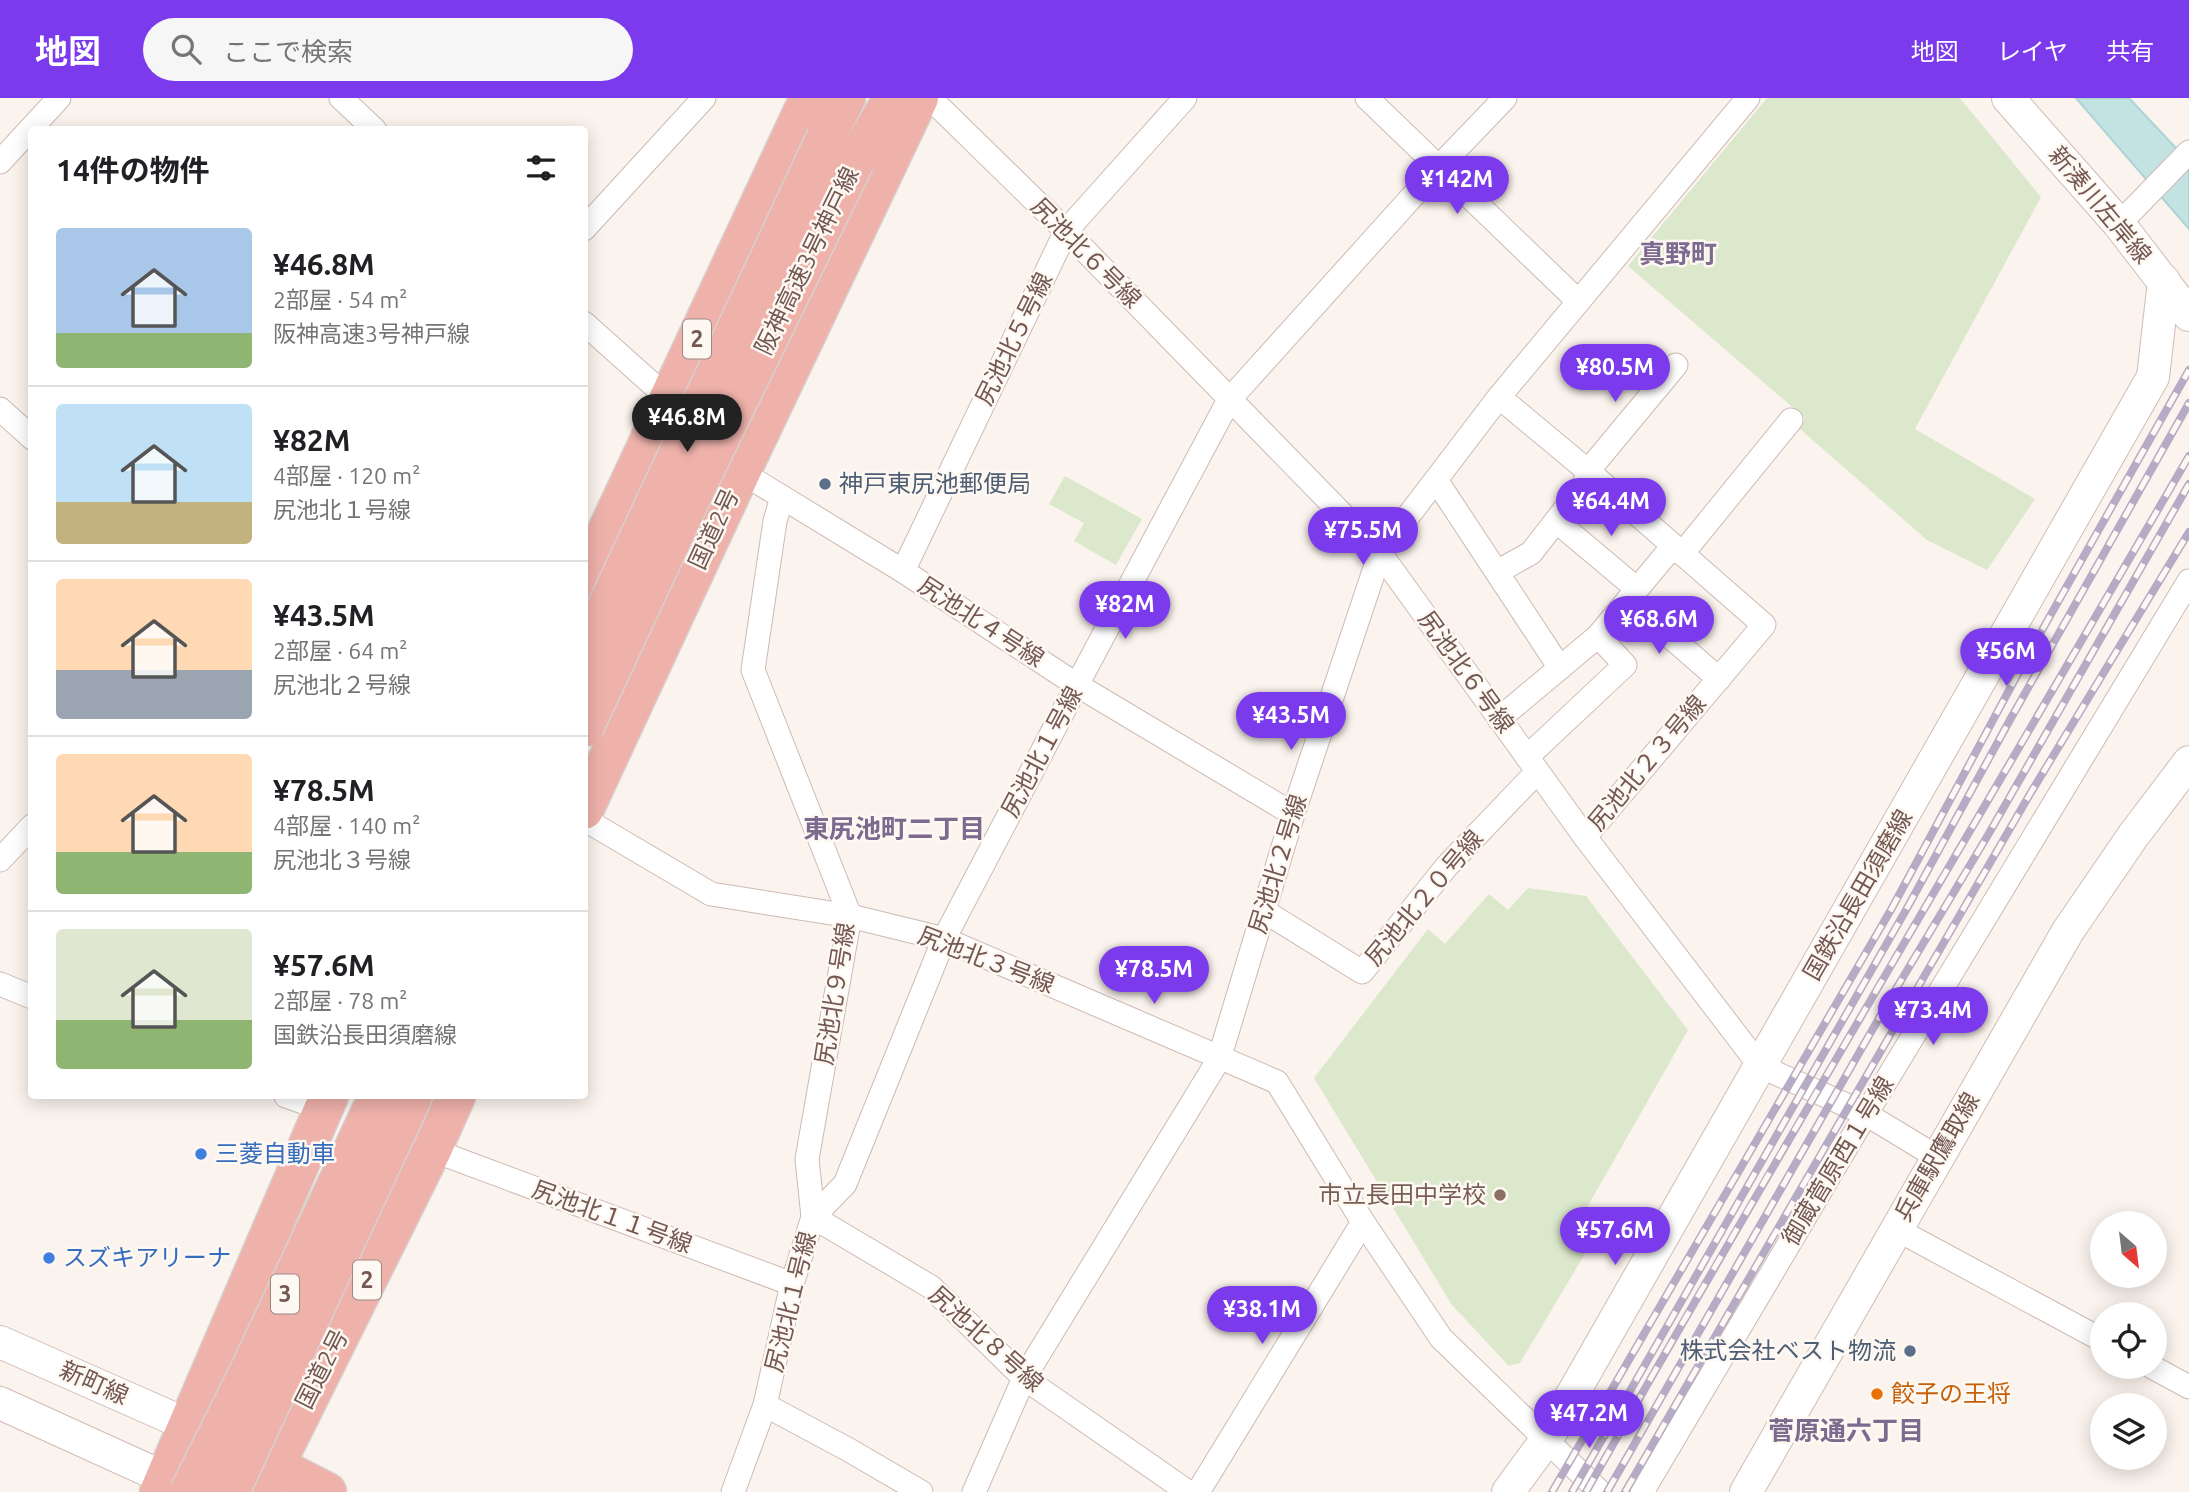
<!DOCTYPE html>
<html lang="ja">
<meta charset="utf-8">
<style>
:root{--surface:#fff;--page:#f6f6f6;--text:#202124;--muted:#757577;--line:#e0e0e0;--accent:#7c3aed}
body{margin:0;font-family:Ubuntu,"Noto Sans JP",sans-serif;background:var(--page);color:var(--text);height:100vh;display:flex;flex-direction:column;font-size:26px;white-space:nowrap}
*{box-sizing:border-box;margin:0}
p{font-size:23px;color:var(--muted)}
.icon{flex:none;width:38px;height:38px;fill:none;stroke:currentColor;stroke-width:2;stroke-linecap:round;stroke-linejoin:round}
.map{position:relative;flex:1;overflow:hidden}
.sheet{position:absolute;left:28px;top:28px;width:560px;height:973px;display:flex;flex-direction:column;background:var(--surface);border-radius:7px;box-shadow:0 4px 18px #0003}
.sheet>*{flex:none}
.needle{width:46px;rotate:152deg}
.fabs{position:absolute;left:2090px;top:1113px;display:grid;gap:14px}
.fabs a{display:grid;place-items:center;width:77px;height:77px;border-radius:50%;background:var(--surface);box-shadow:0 4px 18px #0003;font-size:35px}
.price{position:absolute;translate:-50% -60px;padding:0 16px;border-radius:24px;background:var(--accent);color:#fff;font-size:23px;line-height:46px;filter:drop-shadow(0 2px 4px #0008)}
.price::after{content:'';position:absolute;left:50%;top:42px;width:21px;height:16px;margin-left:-10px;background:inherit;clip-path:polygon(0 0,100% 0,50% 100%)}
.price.on{background:#222;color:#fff}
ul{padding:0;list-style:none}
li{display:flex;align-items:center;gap:21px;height:175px;padding:0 28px}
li+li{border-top:2px solid var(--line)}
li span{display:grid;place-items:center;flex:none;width:196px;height:140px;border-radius:7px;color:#555}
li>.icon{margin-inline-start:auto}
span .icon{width:84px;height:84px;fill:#fffc;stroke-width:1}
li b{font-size:30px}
h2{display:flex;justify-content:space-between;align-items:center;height:84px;padding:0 28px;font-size:30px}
header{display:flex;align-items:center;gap:42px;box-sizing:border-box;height:98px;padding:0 35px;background:var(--accent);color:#fff}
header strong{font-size:33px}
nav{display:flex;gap:38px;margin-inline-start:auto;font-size:24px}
.search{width:490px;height:63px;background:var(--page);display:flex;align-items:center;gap:18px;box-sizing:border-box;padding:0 24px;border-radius:38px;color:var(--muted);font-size:26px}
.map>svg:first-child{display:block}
.green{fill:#dce8cc}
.water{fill:#c3e3e3;stroke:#aad4d4;stroke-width:2}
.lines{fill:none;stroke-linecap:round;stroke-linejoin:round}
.street-casing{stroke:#cdbab3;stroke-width:25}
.secondary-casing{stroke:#d1bcb4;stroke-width:34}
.highway-casing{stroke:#d8d0cf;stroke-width:41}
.street{stroke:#fff;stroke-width:23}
.secondary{stroke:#fff;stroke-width:32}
.highway{stroke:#eeb2ab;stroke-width:38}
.rail-casing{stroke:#b5abc5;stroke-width:8}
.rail{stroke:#fef8f3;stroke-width:5;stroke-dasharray:16;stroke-linecap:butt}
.highway-bridge-casing{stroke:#d8d0cf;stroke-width:41;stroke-linecap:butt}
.highway-bridge{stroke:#eeb2ab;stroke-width:38}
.service-dot{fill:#5c6f8a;stroke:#fef8f3;stroke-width:2.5}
.shop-dot{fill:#3f7fe0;stroke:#fef8f3;stroke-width:2.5}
.education-dot{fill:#8d6e63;stroke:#fef8f3;stroke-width:2.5}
.food-dot{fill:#e8710a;stroke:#fef8f3;stroke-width:2.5}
.labels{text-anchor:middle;stroke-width:5;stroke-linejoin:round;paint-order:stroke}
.shield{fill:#fef8f3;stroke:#9d8882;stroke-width:2}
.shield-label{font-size:23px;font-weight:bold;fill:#745852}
.street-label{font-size:24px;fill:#745852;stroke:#fef8f3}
.service-label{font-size:24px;fill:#4e5e75;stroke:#fef8f3;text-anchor:start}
.shop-label{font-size:24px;fill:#366cbe;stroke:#fef8f3;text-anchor:start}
.education-label{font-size:24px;fill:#785e54;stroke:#fef8f3;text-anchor:end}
.food-label{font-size:24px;fill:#c56008;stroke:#fef8f3;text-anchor:start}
.neighbourhood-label{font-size:26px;font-weight:bold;fill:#7d6a8f;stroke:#fef8f3}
</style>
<header>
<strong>地図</strong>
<div class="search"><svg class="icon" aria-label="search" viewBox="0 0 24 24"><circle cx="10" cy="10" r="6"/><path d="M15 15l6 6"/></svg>ここで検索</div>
<nav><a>地図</a><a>レイヤ</a><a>共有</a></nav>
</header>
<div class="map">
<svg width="2189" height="1394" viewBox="0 0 2189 1394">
<rect width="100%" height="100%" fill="#fbf3ed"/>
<g class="green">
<path d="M1767,0H1960L2041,99L1915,331L2035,401L1987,472L1927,442L1800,331L1805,320L1628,168Z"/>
<path d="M1065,378L1142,421L1116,467L1074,443L1084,425L1049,406Z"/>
<path d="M1528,790L1586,798L1688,932L1576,1129L1593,1142L1520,1265L1509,1268L1452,1207L1314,980L1428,831L1445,846L1489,796L1508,812Z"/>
</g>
<path class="water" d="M2076,0H2129L2189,64V131Z"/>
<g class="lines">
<g class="street-casing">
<g id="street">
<path d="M341,0L375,32"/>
<path d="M930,0L1066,133L1380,455L1585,739L1760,968L1866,1016L1937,1059"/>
<path d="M1367,0L1578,203"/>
<path d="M0,64L59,0"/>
<path d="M2119,126L2189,54"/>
<path d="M584,131L704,0"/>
<path d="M584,225L669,301"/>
<path d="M1499,299L1588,373L1764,527L1585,739"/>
<path d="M0,311L32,340"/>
<path d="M741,374L903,473L1077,587L1293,716"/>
<path d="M1436,382L1560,570"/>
<path d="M782,399L775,423L753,572L850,818L807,1061L813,1119"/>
<path d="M1556,423L1637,491"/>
<path d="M1682,456L1791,322"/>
<path d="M903,473L1066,133L1185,0"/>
<path d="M1497,474L1531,455L1584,387L1588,373L1676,267"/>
<path d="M1628,502L1719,581"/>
<path d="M1499,621L1598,538L1673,448"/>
<path d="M1527,659L1625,567L1598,538"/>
<path d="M584,721L711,796L850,818L944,841L1277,984L1363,1124L1441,1240L1600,1394"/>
<path d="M0,762L32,728"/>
<path d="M1264,813L1362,874L1447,768L1537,674"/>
<path d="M0,886L32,899"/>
<path d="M286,998L322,1011"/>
<path d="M432,1052L792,1186"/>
<path d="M813,1119L931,1189L1024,1280L1188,1394"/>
<path d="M1896,1131L2102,1242"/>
<path d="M2152,1269L2189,1289"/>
<path d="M765,1307L849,1352L921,1394"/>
<path d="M733,1394L765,1307L792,1186L813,1119L845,1086L944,841L1077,587L1229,302L1438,70L1505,0"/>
<path d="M974,1394L1024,1280L1219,961L1293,716L1380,455L1499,299L1748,0"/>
<path d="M1198,1394L1363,1124"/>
<path d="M1642,1394L1866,1016L2189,483"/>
</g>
</g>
<g class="secondary-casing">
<g id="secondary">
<path d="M2008,0L2119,126L2189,217"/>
<path d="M0,1244L188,1327"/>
<path d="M0,1305L165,1380"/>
<path d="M1508,1394L1547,1341L2153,279L2164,183"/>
<path d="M1746,1394L2068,833L2133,738L2189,664"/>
</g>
</g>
<g class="highway-casing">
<g id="highway">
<path d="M826,39L846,0"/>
<path d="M855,63L893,0"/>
<path d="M584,482L809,0"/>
<path d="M584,712L741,374L919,0"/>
<path d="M251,1355L327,1394"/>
<path d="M159,1394L329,998"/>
<path d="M262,1394L432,1052L456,998"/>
</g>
</g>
<use href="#street" class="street"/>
<use href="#secondary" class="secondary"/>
<use href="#highway" class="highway"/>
<g class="rail-casing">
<g id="rail">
<path d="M1552,1394L1892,810L2028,557L2189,272"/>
<path d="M1572,1394L1906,812L2011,620L2189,305"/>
<path d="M1586,1394C1783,1046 1989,704 2189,358"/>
<path d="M1607,1394L1890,901L1988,737L2189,386"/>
<path d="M1625,1394L2030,696L2189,434"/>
</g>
</g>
<use href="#rail" class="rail"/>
<g class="highway-bridge-casing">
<g id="highway-bridge">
<path d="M584,557L826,39"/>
<path d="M584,630L693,396L855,63"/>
<path d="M189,1394L252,1267L378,998"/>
<path d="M230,1394L413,998"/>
</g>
</g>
<use href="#highway-bridge" class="highway-bridge"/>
</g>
<g class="service-dot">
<circle cx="825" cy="386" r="7"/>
<circle cx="1910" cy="1253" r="7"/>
</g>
<g class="shop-dot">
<circle cx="201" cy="1056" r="7"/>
<circle cx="49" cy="1160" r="7"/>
</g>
<circle class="education-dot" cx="1500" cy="1097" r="7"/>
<circle class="food-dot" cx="1877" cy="1296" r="7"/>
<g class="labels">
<g class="shield">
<rect x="683" y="221.5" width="28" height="39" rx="5"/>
<rect x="353" y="1162.5" width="28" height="39" rx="5"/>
<rect x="271" y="1176.5" width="28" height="39" rx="5"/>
</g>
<g class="shield-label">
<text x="697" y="249">2</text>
<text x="367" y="1190">2</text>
<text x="285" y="1204">3</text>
</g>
<g class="street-label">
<text transform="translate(2100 107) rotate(50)" y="8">新湊川左岸線</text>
<text transform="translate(1086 155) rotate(45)" y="8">尻池北６号線</text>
<text transform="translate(807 163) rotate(-64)" y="8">阪神高速3号神戸線</text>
<text transform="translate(1014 241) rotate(-64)" y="8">尻池北５号線</text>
<text transform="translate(714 431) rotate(-65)" y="8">国道2号</text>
<text transform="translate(981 524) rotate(33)" y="8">尻池北４号線</text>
<text transform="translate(1466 574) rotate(54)" y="8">尻池北６号線</text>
<text transform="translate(1042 654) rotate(-62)" y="8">尻池北１号線</text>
<text transform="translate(1647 665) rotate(-50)" y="8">尻池北２３号線</text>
<text transform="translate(1278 766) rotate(-73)" y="8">尻池北２号線</text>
<text transform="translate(1858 797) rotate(-60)" y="8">国鉄沿長田須磨線</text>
<text transform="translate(1424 800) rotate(-50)" y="8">尻池北２０号線</text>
<text transform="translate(986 862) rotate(21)" y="8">尻池北３号線</text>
<text transform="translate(835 896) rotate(-81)" y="8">尻池北９号線</text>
<text transform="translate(1937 1059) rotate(-60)" y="8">兵庫駅鷹取線</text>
<text transform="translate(1838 1063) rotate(-59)" y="8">御蔵菅原西１号線</text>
<text transform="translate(612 1119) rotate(20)" y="8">尻池北１１号線</text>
<text transform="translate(791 1204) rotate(-76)" y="8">尻池北１号線</text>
<text transform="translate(986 1241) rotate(42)" y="8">尻池北８号線</text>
<text transform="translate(322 1271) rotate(-63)" y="8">国道2号</text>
<text transform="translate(94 1285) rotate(24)" y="8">新町線</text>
</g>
<g class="service-label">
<text x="839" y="394">神戸東尻池郵便局</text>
<text x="1896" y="1261" text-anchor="end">株式会社ベスト物流</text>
</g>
<g class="shop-label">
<text x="215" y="1064">三菱自動車</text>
<text x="63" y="1168">スズキアリーナ</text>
</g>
<g class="education-label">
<text x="1486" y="1105">市立長田中学校</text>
</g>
<g class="food-label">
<text x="1891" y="1304">餃子の王将</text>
</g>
<g class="neighbourhood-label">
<text x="1678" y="165">真野町</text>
<text x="894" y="740">東尻池町二丁目</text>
<text x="1846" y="1342">菅原通六丁目</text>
</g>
</g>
</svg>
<div class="fabs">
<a><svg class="needle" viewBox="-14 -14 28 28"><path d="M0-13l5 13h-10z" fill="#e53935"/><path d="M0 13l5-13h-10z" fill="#757577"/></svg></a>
<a><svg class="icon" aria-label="locate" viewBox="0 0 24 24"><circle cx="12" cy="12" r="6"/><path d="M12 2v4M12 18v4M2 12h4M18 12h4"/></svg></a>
<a><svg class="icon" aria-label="layers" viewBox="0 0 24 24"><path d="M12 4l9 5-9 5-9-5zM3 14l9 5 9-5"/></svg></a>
</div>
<b class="price" style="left:1457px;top:118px">¥142M</b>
<b class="price" style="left:1615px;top:306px">¥80.5M</b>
<b class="price on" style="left:687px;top:356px">¥46.8M</b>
<b class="price" style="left:1611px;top:440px">¥64.4M</b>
<b class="price" style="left:1363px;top:469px">¥75.5M</b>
<b class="price" style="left:1125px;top:543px">¥82M</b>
<b class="price" style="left:1659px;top:558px">¥68.6M</b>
<b class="price" style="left:2006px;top:590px">¥56M</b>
<b class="price" style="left:1291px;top:654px">¥43.5M</b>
<b class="price" style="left:1154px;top:908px">¥78.5M</b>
<b class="price" style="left:1933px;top:949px">¥73.4M</b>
<b class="price" style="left:1615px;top:1169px">¥57.6M</b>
<b class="price" style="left:1262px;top:1248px">¥38.1M</b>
<b class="price" style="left:1589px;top:1352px">¥47.2M</b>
<section class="sheet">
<h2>14件の物件<svg class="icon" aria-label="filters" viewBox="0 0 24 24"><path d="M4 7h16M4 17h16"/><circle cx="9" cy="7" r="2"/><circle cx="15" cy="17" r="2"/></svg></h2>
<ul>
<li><span style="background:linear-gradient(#a9c7e8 75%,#8fb573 0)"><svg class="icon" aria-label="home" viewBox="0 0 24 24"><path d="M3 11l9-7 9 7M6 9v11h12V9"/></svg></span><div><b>¥46.8M</b><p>2部屋 · 54 m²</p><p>阪神高速3号神戸線</p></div></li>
<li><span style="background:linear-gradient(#bfe0f5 70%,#c2b280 0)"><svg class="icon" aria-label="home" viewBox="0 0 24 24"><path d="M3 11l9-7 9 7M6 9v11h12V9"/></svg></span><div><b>¥82M</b><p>4部屋 · 120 m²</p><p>尻池北１号線</p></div></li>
<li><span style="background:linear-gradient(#ffd9b3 65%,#9aa5b1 0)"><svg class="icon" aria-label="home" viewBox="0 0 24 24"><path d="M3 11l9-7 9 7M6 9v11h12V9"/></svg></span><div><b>¥43.5M</b><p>2部屋 · 64 m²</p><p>尻池北２号線</p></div></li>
<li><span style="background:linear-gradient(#ffd9b3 70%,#8fb573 0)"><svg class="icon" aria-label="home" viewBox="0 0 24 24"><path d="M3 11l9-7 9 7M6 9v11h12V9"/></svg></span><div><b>¥78.5M</b><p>4部屋 · 140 m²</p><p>尻池北３号線</p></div></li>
<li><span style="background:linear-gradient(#dfe7d0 65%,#8fb573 0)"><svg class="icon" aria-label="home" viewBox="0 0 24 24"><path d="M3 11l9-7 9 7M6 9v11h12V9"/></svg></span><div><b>¥57.6M</b><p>2部屋 · 78 m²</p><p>国鉄沿長田須磨線</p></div></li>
</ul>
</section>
</div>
